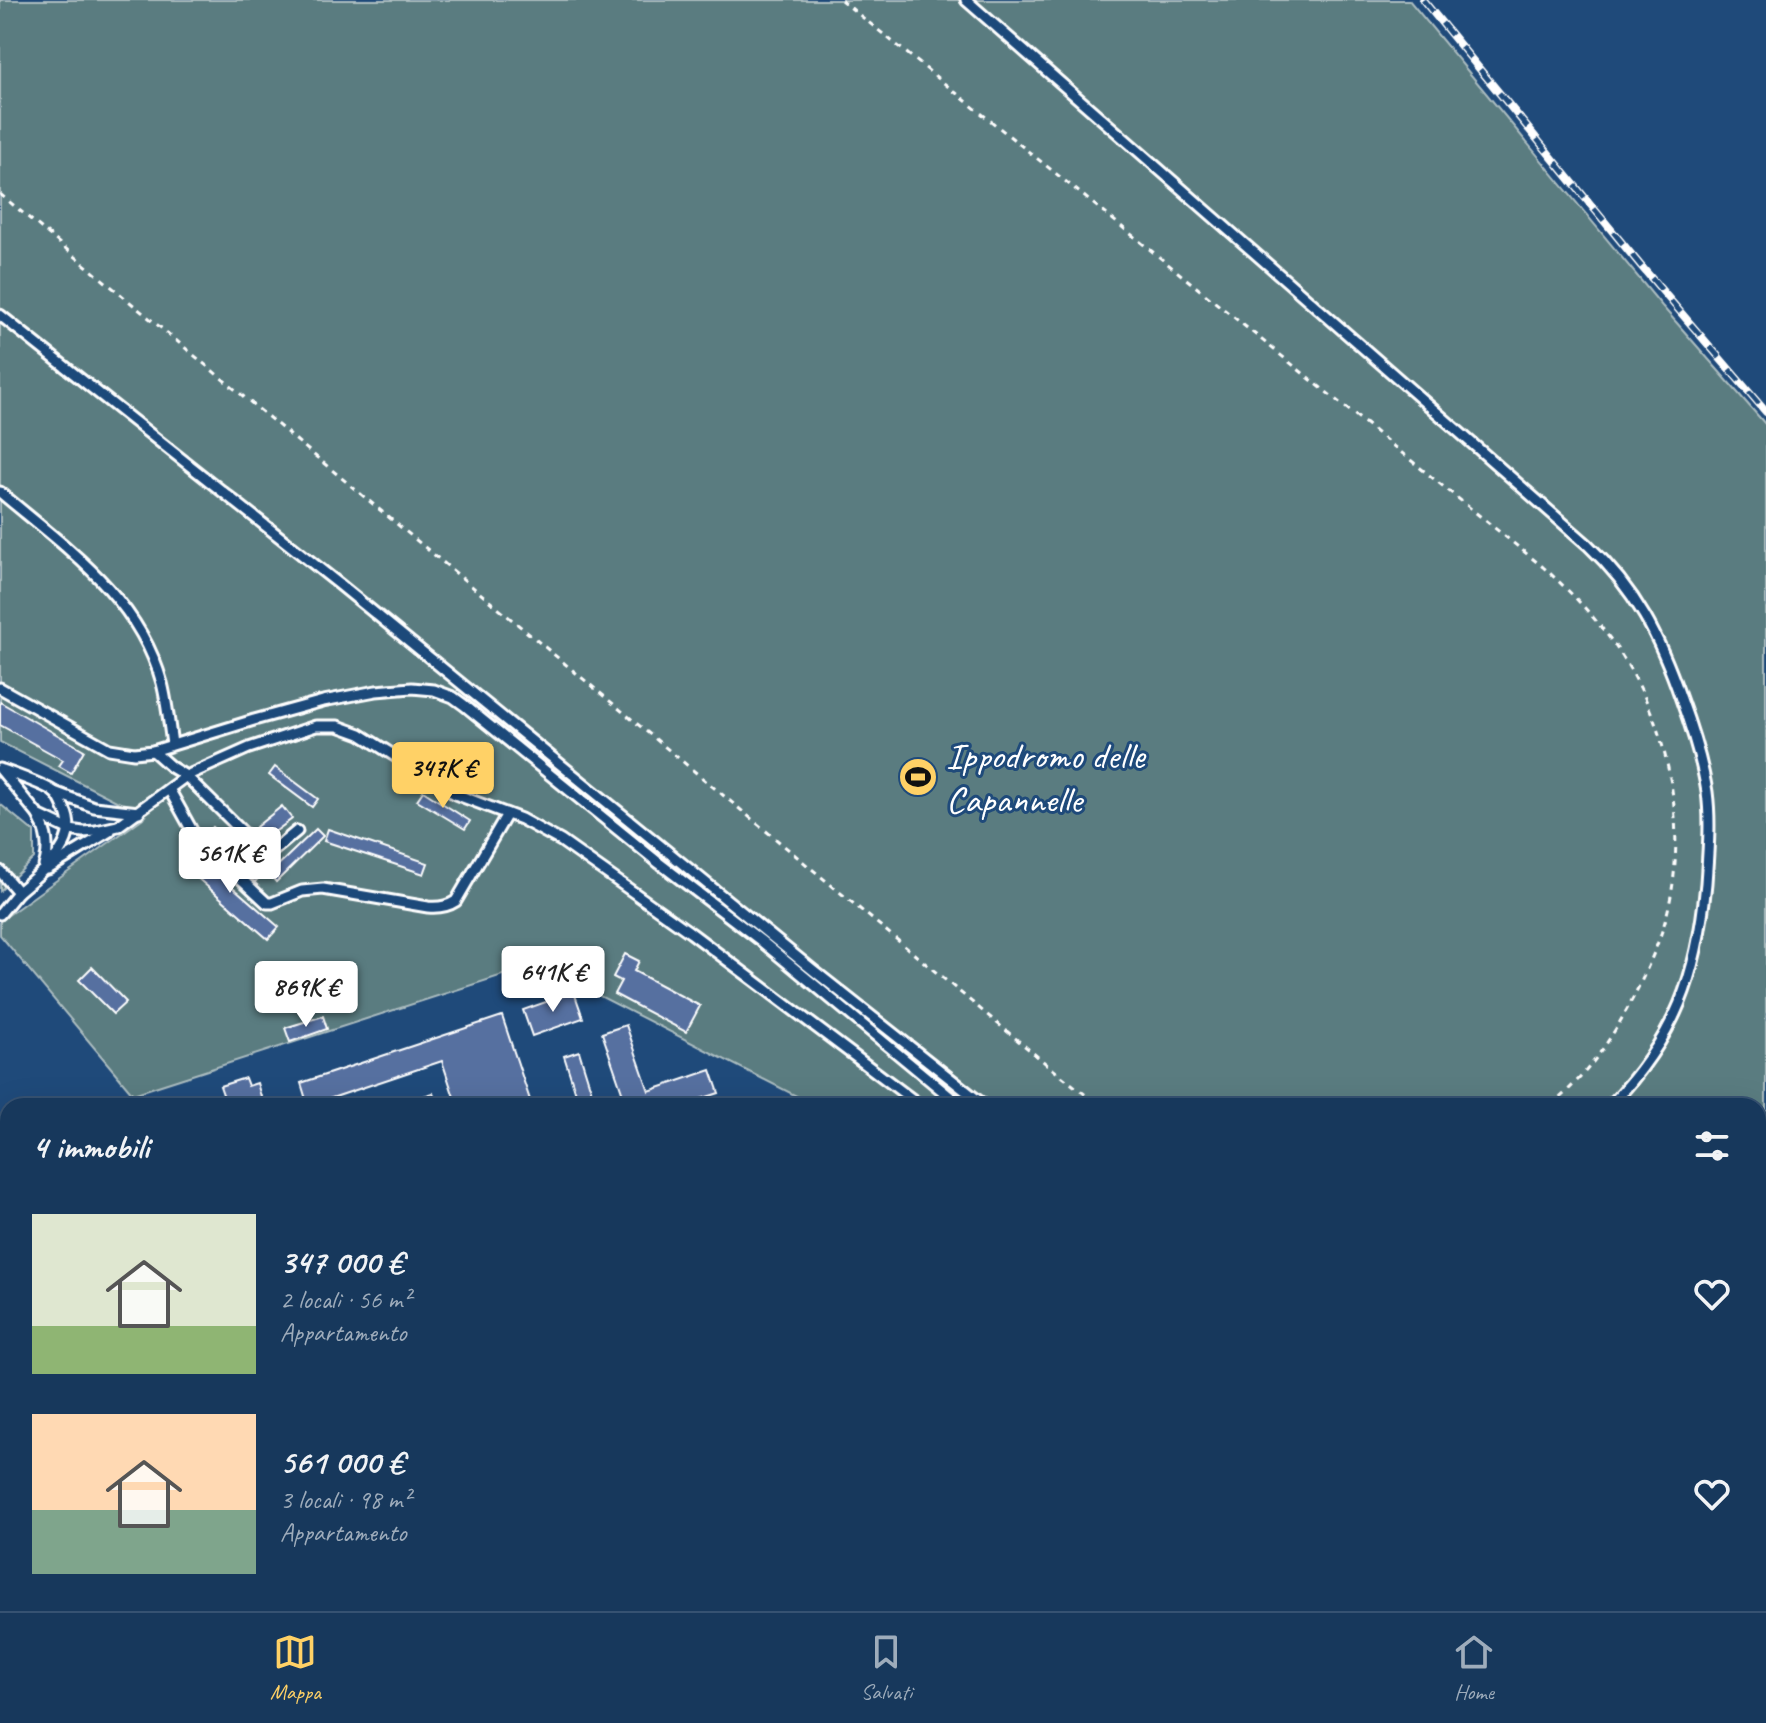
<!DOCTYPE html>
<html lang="it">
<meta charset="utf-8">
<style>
:root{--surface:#17385c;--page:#244365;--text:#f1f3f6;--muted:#9eacbb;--line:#365272;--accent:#ffd166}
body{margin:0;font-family:Caveat,sans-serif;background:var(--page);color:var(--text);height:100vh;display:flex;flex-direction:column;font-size:30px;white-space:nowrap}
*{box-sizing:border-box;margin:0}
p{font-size:26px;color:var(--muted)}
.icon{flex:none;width:44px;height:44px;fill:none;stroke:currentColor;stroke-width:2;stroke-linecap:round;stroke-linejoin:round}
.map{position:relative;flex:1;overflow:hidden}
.side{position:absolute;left:0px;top:1098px;width:1766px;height:514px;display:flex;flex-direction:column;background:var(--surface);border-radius:24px 24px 0 0;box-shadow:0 8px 32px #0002,0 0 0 2px var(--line)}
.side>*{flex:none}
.price{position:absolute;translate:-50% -68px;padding:0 18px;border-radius:8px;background:#fff;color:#222;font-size:26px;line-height:52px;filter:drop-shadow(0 2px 4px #0008)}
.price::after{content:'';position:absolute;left:50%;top:48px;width:24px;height:18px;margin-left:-12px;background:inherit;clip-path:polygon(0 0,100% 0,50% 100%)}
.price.active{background:var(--accent);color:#111}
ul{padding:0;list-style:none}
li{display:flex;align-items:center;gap:24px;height:200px;padding:0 32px}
li span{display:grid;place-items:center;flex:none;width:224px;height:160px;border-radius:0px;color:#555}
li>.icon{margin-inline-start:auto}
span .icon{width:96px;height:96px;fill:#fffc;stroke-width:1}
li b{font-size:34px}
h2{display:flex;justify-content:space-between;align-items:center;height:96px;padding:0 32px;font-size:34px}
.dock{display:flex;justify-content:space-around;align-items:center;height:112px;border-top:2px solid var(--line);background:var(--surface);font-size:22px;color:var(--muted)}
.dock a{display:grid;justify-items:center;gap:4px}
.dock .active{color:var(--accent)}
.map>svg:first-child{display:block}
.green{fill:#5a7b80;stroke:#acbdc0;stroke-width:2}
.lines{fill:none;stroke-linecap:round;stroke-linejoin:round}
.stream{stroke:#92afca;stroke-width:5}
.building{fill:#576fa0;stroke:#fff;stroke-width:2}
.lane-casing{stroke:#fff;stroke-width:15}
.primary-casing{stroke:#fff;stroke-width:36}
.path{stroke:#fff;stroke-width:3;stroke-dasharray:6 6;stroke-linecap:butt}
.lane{stroke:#1f4a7a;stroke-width:9}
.primary{stroke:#1f4a7a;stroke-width:30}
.rail-casing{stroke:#fff;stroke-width:8}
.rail{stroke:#1f4a7a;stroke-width:5;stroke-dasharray:15;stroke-linecap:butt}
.labels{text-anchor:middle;stroke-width:6;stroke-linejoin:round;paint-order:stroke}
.poi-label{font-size:38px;fill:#fff;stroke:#1f4a7a;text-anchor:start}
</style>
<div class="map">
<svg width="1766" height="1611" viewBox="0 0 1766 1611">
<rect width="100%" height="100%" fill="#1f4a7a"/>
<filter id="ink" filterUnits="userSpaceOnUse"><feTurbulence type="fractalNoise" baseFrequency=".0125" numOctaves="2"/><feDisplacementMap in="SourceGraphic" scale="16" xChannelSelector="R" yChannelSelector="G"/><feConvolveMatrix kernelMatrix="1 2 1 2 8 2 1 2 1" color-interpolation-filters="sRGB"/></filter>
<g filter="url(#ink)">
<g class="green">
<path d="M0,0H1409L1662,306L1766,425V1611H1543L1535,1604H1758V1106H816L537,964L133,1094L0,935V921L146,816L0,742Z"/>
<path d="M0,804L34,832V858L0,891Z"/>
<path d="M1122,1604H1236L1227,1611H1124Z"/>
</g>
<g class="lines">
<g class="stream">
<path d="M0,1508L8,1521"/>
<path d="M56,1604L60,1611"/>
</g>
</g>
<g class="building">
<path d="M0,702L84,750L71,773L59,766L63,760L0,725Z"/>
<path d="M275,767L318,799L312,807L269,775Z"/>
<path d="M423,791L470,821L465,829L417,800Z"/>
<path d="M282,806L292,819L265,839L256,827Z"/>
<path d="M213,827L263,873L255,882L205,836Z"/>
<path d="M316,829L323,836L276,882L269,874Z"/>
<path d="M328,829L428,863L424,874L324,841Z"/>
<path d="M191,851L279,927L268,939L180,863Z"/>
<path d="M625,954L639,961L634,971L700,1006L686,1032L614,994L621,981L613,977Z"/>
<path d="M92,967L126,1002L113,1014L79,980Z"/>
<path d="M574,992L583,1018L532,1036L523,1010Z"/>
<path d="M323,1016L327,1029L290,1042L285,1028Z"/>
<path d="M502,1016L532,1106H457L442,1061L326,1100L328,1106H308L301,1083Z"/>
<path d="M626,1025L649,1091L711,1070L719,1093L679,1106H627L602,1033Z"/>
<path d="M579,1051L596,1106H580L564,1056Z"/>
<path d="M245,1078L248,1086L257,1083L262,1100L249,1106H238L235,1100L226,1103L220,1086Z"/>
<path d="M433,1093L437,1106H406L404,1102Z"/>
<path d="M368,1604H399L402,1611H345Z"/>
<path d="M399,1604H440L443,1611H402Z"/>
<path d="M1351,1604H1383L1388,1611H1348L1346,1608Z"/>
</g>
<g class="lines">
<g class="lane-casing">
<g id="lane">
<path d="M966,0L1588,545C1636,590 1660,638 1681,699C1692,729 1702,760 1707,792C1711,822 1708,853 1706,883C1697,978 1676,1036 1610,1106"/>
<path d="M0,315L339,584L813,970L985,1106"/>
<path d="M0,492C65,547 138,596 162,683C167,702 169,724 172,744"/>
<path d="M0,688L109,749L134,753L153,751L254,720L323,701L376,691L412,688L434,690L453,697L464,705L659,863L760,940L961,1106"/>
<path d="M153,751L171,767L186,776L249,748L316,726H338L360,734L455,794L521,819L561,841L691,933L921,1106"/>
<path d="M0,769L38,815L70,830L83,832L96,831L118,826L186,776L267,856L297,831"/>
<path d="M3,770C14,774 48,786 54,792C58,795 62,803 64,808C83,843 41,872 18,892"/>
<path d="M169,789L195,836L267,903H272L302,891L323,889L428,907C439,908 447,907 456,901L507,814"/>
<path d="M54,792L94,807L139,812"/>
<path d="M38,815C47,833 50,847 44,866"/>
<path d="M48,869L110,831"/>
<path d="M0,871L18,892L0,914"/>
<path d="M1546,1604L1554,1611"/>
<path d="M1582,1604L1591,1611"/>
<path d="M1607,1604L1615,1611"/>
<path d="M1753,1604L1761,1611"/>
<path d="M1247,1611L1256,1604"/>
</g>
</g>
<g class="primary-casing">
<g id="primary">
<path d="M0,1352L8,1364"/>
<path d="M0,1391L8,1402"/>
<path d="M133,1604L137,1611"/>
<path d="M158,1604L161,1611"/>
</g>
</g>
<g class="path">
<path d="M841,0L1543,567C1580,600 1613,636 1636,680C1675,752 1688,849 1663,928C1656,949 1647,970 1637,990C1615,1034 1589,1075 1550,1106"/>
<path d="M0,194L1050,1067L1100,1106"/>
</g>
<use href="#lane" class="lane"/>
<use href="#primary" class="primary"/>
<g class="rail-casing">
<path id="rail" d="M1423,0L1641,266L1766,412"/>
</g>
<use href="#rail" class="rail"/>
</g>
</g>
<defs>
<g id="stadium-disc" transform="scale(2)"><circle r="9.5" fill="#ffd166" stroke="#1f4a7a"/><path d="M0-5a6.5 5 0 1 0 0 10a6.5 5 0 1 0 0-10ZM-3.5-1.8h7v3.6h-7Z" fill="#111"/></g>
</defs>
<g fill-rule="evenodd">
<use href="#stadium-disc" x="918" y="777"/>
</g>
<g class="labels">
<g class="poi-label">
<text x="946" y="768">Ippodromo delle<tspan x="946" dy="44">Capannelle</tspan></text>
</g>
</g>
</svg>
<b class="price active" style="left:443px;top:810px">347K €</b>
<b class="price" style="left:230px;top:895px">561K €</b>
<b class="price" style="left:553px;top:1014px">641K €</b>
<b class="price" style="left:306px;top:1029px">869K €</b>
<section class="side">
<h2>4 immobili<svg class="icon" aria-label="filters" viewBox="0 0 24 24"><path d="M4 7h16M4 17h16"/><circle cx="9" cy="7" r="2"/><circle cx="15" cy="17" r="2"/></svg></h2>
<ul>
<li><span style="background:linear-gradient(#dfe7d0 70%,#8fb573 0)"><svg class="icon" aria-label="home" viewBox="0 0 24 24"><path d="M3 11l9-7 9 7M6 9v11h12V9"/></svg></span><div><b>347 000 €</b><p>2 locali · 56 m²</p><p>Appartamento</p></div><svg class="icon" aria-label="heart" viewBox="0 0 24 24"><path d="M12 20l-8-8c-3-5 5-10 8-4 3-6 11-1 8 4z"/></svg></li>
<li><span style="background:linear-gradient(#ffd9b3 60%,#7fa58c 0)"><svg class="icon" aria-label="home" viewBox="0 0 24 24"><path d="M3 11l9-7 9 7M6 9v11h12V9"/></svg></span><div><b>561 000 €</b><p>3 locali · 98 m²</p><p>Appartamento</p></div><svg class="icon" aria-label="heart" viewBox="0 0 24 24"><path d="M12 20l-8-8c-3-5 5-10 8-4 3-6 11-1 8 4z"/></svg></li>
</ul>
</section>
</div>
<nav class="dock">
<a class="active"><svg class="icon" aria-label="map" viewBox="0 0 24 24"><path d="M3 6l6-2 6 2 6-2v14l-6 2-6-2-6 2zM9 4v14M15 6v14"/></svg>Mappa</a>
<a><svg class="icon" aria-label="saved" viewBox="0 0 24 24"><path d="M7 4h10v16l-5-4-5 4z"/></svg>Salvati</a>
<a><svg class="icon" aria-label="home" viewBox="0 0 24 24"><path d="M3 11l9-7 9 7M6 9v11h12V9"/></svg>Home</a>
</nav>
